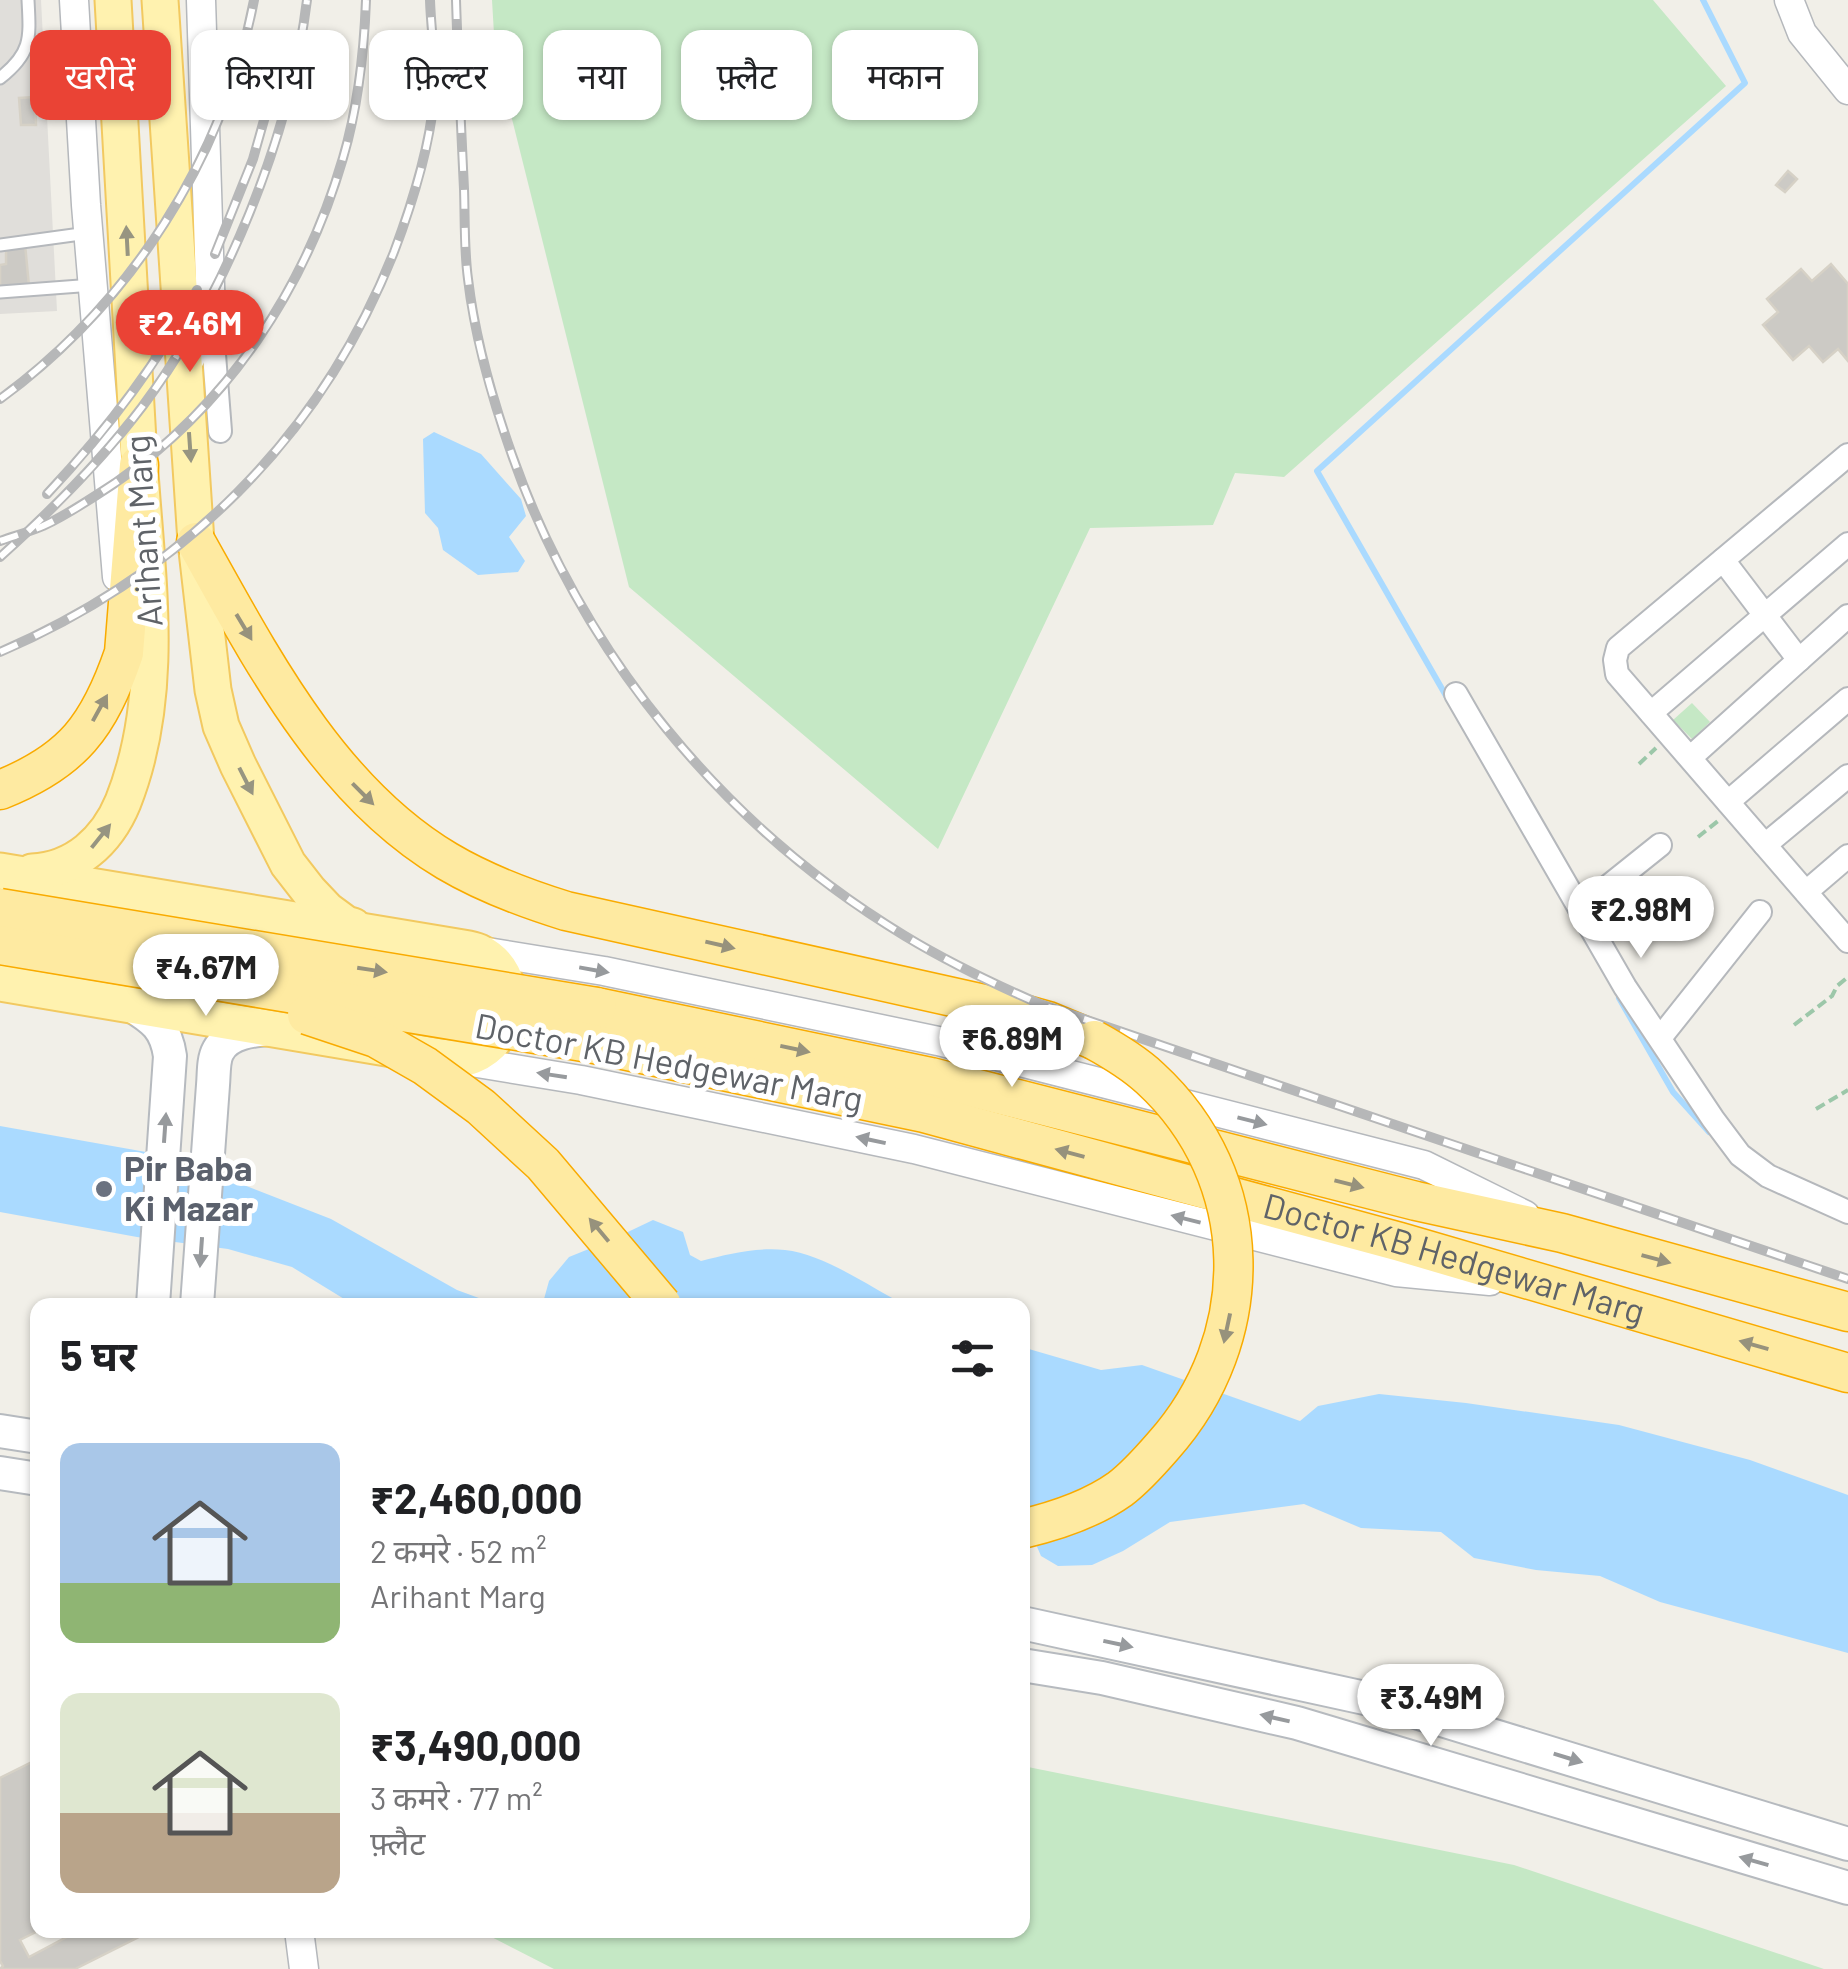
<!DOCTYPE html>
<html lang="hi">
<meta charset="utf-8">
<style>
:root{--surface:#fff;--page:#f2f2f2;--text:#202124;--muted:#757577;--accent:#ea4335}
body{margin:0;font-family:Barlow,"Noto Sans Devanagari",sans-serif;background:var(--page);color:var(--text);height:100vh;display:flex;flex-direction:column;font-size:38px;white-space:nowrap}
*{box-sizing:border-box;margin:0}
p{font-size:32px;color:var(--muted)}
.icon{flex:none;width:55px;height:55px;fill:none;stroke:currentColor;stroke-width:2;stroke-linecap:round;stroke-linejoin:round}
.map{position:relative;flex:1;overflow:hidden}
.panel{position:absolute;left:30px;top:1298px;width:1000px;height:640px;display:flex;flex-direction:column;background:var(--surface);border-radius:20px;box-shadow:0 2px 8px #0004}
.panel>*{flex:none}
.banner{position:absolute;left:30px;top:30px;width:1000px;height:90px;display:flex;gap:20px}
.price{position:absolute;translate:-50% -85px;padding:0 22px;border-radius:35px;background:#fff;color:#222;font-size:32px;line-height:65px;filter:drop-shadow(0 2px 5px #0008)}
.price::after{content:'';position:absolute;left:50%;top:60px;width:30px;height:22px;margin-left:-15px;background:inherit;clip-path:polygon(0 0,100% 0,50% 100%)}
.price.on{background:var(--accent);color:#fff}
ul{padding:0;list-style:none}
li{display:flex;align-items:center;gap:30px;height:250px;padding:0 30px}
li span{display:grid;place-items:center;flex:none;width:280px;height:200px;border-radius:20px;color:#555}
li>.icon{margin-inline-start:auto}
span .icon{width:120px;height:120px;fill:#fffc;stroke-width:1}
li b{font-size:42px}
h2{display:flex;justify-content:space-between;align-items:center;height:120px;padding:0 30px;font-size:42px}
.pill{padding:0 35px;border-radius:20px;background:var(--surface);box-shadow:0 2px 8px #0004;font-size:35px;line-height:90px}
.pill.on{background:var(--accent);color:#fff}
.map>svg:first-child{display:block}
.industrial{fill:#e0deda}
.green{fill:#c5e8c5}
.water{fill:#aadaff}
.lines{fill:none;stroke-linecap:round;stroke-linejoin:round}
.stream{stroke:#aadaff;stroke-width:6}
.building{fill:#cccac5;stroke:#d6d1c6;stroke-width:2.5}
.service-casing{stroke:#b5b8bc;stroke-width:15}
.minor-casing{stroke:#b5b8bc;stroke-width:26}
.tertiary-casing{stroke:#b5b8bc;stroke-width:31}
.secondary-casing{stroke:#b6babf;stroke-width:36}
.primary-casing{stroke:#f2c960;stroke-width:39}
.trunk-casing{stroke:#f9ab00;stroke-width:41}
.path{stroke:#9cc7a9;stroke-width:4;stroke-dasharray:10 5;stroke-linecap:butt}
.service{stroke:#fff;stroke-width:11}
.minor{stroke:#fff;stroke-width:22}
.tertiary{stroke:#fff;stroke-width:28}
.secondary{stroke:#fff;stroke-width:32}
.primary{stroke:#fff2af;stroke-width:35}
.trunk{stroke:#feeaa1;stroke-width:38}
.rail-casing{stroke:#b6b7b8;stroke-width:10}
.rail{stroke:#fff;stroke-width:6;stroke-dasharray:19;stroke-linecap:butt}
.trunk-bridge-casing{stroke:#f9ab00;stroke-width:41;stroke-linecap:butt}
.trunk-bridge{stroke:#feeaa1;stroke-width:38}
.oneway{fill:#979581}
.oneway2{fill:#97927c}
.oneway3{fill:#979a9d}
.worship-dot{fill:#6b7280;stroke:#fff;stroke-width:4}
.labels{text-anchor:middle;stroke-width:10;stroke-linejoin:round;paint-order:stroke}
.street-label{font-size:35px;fill:#5f6368;stroke:#fff}
.worship-label{font-size:35px;font-weight:bold;fill:#5b616d;stroke:#fff;text-anchor:start}
</style>
<div class="map">
<svg width="1848" height="1969" viewBox="0 0 1848 1969">
<rect width="100%" height="100%" fill="#f1efe8"/>
<path class="industrial" d="M0,0H41L57,311L0,314Z"/>
<g class="green">
<path d="M492,0H1653L1726,86L1284,477L1235,473L1213,525L1090,528L938,849L629,587L495,51Z"/>
<path d="M1692,703L1710,722L1692,739L1673,720Z"/>
<path d="M1023,1766L1514,1865L1824,1969H554L478,1930H1022Z"/>
</g>
<g class="water">
<path d="M434,432L481,454L521,499L526,516L509,537L525,561L518,572L478,575L443,550L438,528L425,513L423,439Z"/>
<path d="M0,1126L146,1152L236,1182L331,1219L457,1290L498,1305H354L292,1267L228,1249L137,1237L0,1212Z"/>
<path d="M653,1220L683,1232L690,1255L701,1261C728,1254 756,1247 785,1250C824,1254 870,1287 905,1305H536L544,1299L549,1281L569,1257L611,1240Z"/>
<path d="M1022,1347L1101,1370L1142,1365L1300,1421L1318,1406L1379,1394L1466,1403L1619,1425L1750,1460L1848,1495V1653L1660,1602L1600,1576L1536,1570L1474,1558L1441,1532L1361,1528L1304,1504L1170,1522L1123,1551L1092,1565L1058,1566L1041,1556L1023,1514Z"/>
</g>
<g class="lines">
<g class="stream">
<path d="M1449,701L1317,471L1745,83L1703,0"/>
<path d="M1619,998L1673,1092L1709,1132"/>
</g>
</g>
<g class="building">
<path d="M35,97L36,125H21L19,98Z"/>
<path d="M1788,171L1797,179L1785,192L1776,185Z"/>
<path d="M25,244L29,286L0,287V265L6,264V247Z"/>
<path d="M1831,264L1848,284V361L1838,349L1823,362L1809,346L1793,360L1763,325L1778,312L1767,299L1801,269L1812,281Z"/>
<path d="M38,1759V1930H40L20,1940L29,1957L80,1930H153L75,1969H0L3,1966L0,1961V1778Z"/>
</g>
<g class="lines">
<g class="service-casing">
<g id="service">
<path d="M0,78C32,53 30,38 28,0"/>
<path d="M0,245L88,233"/>
<path d="M0,292L93,285"/>
</g>
</g>
<g class="minor-casing">
<g id="minor">
<path d="M211,316L220,431"/>
<path d="M1848,455L1618,648L1615,660L1617,674L1848,941"/>
<path d="M1723,560L1799,660"/>
<path d="M1456,694L1625,987L1713,1119L1740,1155L1768,1176L1848,1212"/>
<path d="M1651,713L1848,544"/>
<path d="M1691,757L1848,616"/>
<path d="M1728,802L1848,699"/>
<path d="M1765,845L1848,776"/>
<path d="M1806,892L1848,856"/>
<path d="M1580,909L1660,845"/>
<path d="M1660,1038L1760,912"/>
</g>
</g>
<g class="tertiary-casing">
<g id="tertiary">
<path d="M74,0L86,205L117,577"/>
<path d="M1789,0L1802,33L1848,90"/>
<path d="M185,369L211,316L201,0"/>
<path d="M475,950L604,971L938,1041L1424,1165L1525,1215"/>
<path d="M453,1059L581,1080L914,1149L1396,1272L1490,1281"/>
<path d="M299,1930L304,1969"/>
</g>
</g>
<g class="secondary-casing">
<g id="secondary">
<path d="M131,1005C154,1019 166,1028 170,1056L153,1305"/>
<path d="M197,1305L213,1085C214,1075 213,1060 218,1051C228,1032 254,1030 272,1029"/>
<path d="M0,1431L38,1437"/>
<path d="M0,1473L38,1479"/>
<path d="M1022,1623L1383,1702L1848,1844"/>
<path d="M1022,1665L1102,1678L1297,1723L1848,1888"/>
</g>
</g>
<g class="primary-casing">
<g id="primary">
<path d="M160,0L196,542L213,690L221,726L238,765L288,864L309,891L327,910L346,924L353,926"/>
<path d="M0,871L463,948C469,949 474,950 479,952C523,973 515,1039 472,1056C462,1060 451,1058 440,1057L0,983"/>
<path d="M32,872C75,870 107,841 123,802C169,686 144,561 138,441C130,294 121,147 113,0"/>
</g>
</g>
<g class="trunk-casing">
<g id="trunk">
<path d="M196,542C261,658 329,791 447,861C484,883 524,898 566,911L1002,1008L1048,1021L1094,1040"/>
<path d="M0,790C73,761 99,726 124,653L139,465"/>
<path d="M597,1007L931,1077L1416,1201L1562,1233L1848,1312"/>
<path id="s1" d="M589,1043L924,1113L1400,1242L1848,1373"/>
</g>
</g>
<g class="path">
<path d="M1639,764L1656,748"/>
<path d="M1698,837L1718,821"/>
<path d="M1794,1025L1832,996L1837,986L1848,977"/>
<path d="M1816,1109L1848,1090"/>
</g>
<use href="#service" class="service"/>
<use href="#minor" class="minor"/>
<use href="#tertiary" class="tertiary"/>
<use href="#secondary" class="secondary"/>
<use href="#primary" class="primary"/>
<use href="#trunk" class="trunk"/>
<g class="rail-casing">
<g id="rail">
<path d="M456,0C458,63 461,126 464,189C465,219 464,249 468,279C475,339 492,398 512,455C582,654 724,827 905,936C948,962 994,984 1040,1004L1848,1279"/>
<path d="M215,254L253,159L281,60"/>
<path d="M0,399C130,304 224,158 254,0"/>
<path d="M47,494C105,432 157,365 197,290"/>
<path d="M0,541C14,536 29,532 43,526C69,514 92,498 115,483C228,405 305,289 343,158C358,107 364,53 366,0"/>
<path d="M0,557C51,511 100,462 142,407C225,296 290,138 307,0"/>
<path d="M0,652C182,573 320,439 394,252C412,204 429,150 434,99C437,67 431,32 430,0"/>
</g>
</g>
<use href="#rail" class="rail"/>
<g class="trunk-bridge-casing">
<g id="trunk-bridge">
<path d="M0,908L597,1007"/>
<path d="M0,945L589,1043"/>
<path d="M307,1015L376,1038L425,1066L481,1107L543,1164L662,1305"/>
<path d="M1022,1529C1056,1521 1092,1509 1120,1489C1136,1477 1150,1461 1163,1446C1259,1339 1259,1178 1150,1078C1134,1063 1114,1051 1094,1040"/>
</g>
</g>
<use href="#trunk-bridge" class="trunk-bridge"/>
</g>
<defs><path id="oneway-solid" d="M-6-.8H1V-3.2L6.5 0L1 3.2V.8H-6Z" transform="scale(2.5)"/></defs>
<g class="oneway">
<use href="#oneway-solid" transform="translate(127 241) rotate(-93)"/>
<use href="#oneway-solid" transform="translate(190 447) rotate(86)"/>
<use href="#oneway-solid" transform="translate(246 781) rotate(63)"/>
<use href="#oneway-solid" transform="translate(101 836) rotate(-51)"/>
</g>
<g class="oneway2">
<use href="#oneway-solid" transform="translate(244 627) rotate(59)"/>
<use href="#oneway-solid" transform="translate(100 708) rotate(-61)"/>
<use href="#oneway-solid" transform="translate(363 794) rotate(45)"/>
<use href="#oneway-solid" transform="translate(720 945) rotate(13)"/>
<use href="#oneway-solid" transform="translate(372 970) rotate(9)"/>
<use href="#oneway-solid" transform="translate(795 1049) rotate(12)"/>
<use href="#oneway-solid" transform="translate(1070 1153) rotate(-165)"/>
<use href="#oneway-solid" transform="translate(1349 1184) rotate(14)"/>
<use href="#oneway-solid" transform="translate(599 1230) rotate(-130)"/>
<use href="#oneway-solid" transform="translate(1656 1259) rotate(15)"/>
<use href="#oneway-solid" transform="translate(1227 1328) rotate(102)"/>
<use href="#oneway-solid" transform="translate(1754 1345) rotate(-164)"/>
</g>
<g class="oneway3">
<use href="#oneway-solid" transform="translate(594 970) rotate(10)"/>
<use href="#oneway-solid" transform="translate(552 1075) rotate(-171)"/>
<use href="#oneway-solid" transform="translate(1252 1121) rotate(14)"/>
<use href="#oneway-solid" transform="translate(165 1128) rotate(-86)"/>
<use href="#oneway-solid" transform="translate(871 1140) rotate(-168)"/>
<use href="#oneway-solid" transform="translate(1186 1219) rotate(-166)"/>
<use href="#oneway-solid" transform="translate(201 1252) rotate(94)"/>
<use href="#oneway-solid" transform="translate(1118 1644) rotate(12)"/>
<use href="#oneway-solid" transform="translate(1275 1718) rotate(-167)"/>
<use href="#oneway-solid" transform="translate(1568 1758) rotate(17)"/>
<use href="#oneway-solid" transform="translate(1754 1861) rotate(-164)"/>
</g>
<circle class="worship-dot" cx="104" cy="1189" r="10"/>
<g class="labels">
<g class="street-label">
<text transform="translate(144 531) rotate(-94)" y="12">Arihant Marg</text>
<text transform="translate(669 1063) rotate(11)" y="12">Doctor KB Hedgewar Marg</text>
<text dy="12" stroke="none"><textPath href="#s1" startOffset="892">Doctor KB Hedgewar Marg</textPath></text>
</g>
<g class="worship-label">
<text x="124" y="1181">Pir Baba<tspan x="124" dy="40">Ki Mazar</tspan></text>
</g>
</g>
</svg>
<b class="price on" style="left:190px;top:375px">₹2.46M</b>
<b class="price" style="left:1641px;top:961px">₹2.98M</b>
<b class="price" style="left:206px;top:1019px">₹4.67M</b>
<b class="price" style="left:1012px;top:1090px">₹6.89M</b>
<b class="price" style="left:1431px;top:1749px">₹3.49M</b>
<div class="banner">
<a class="pill on">खरीदें</a>
<a class="pill">किराया</a>
<a class="pill">फ़िल्टर</a>
<a class="pill">नया</a>
<a class="pill">फ़्लैट</a>
<a class="pill">मकान</a>
</div>
<section class="panel">
<h2>5 घर<svg class="icon" aria-label="filters" viewBox="0 0 24 24"><path d="M4 7h16M4 17h16"/><circle cx="9" cy="7" r="2"/><circle cx="15" cy="17" r="2"/></svg></h2>
<ul>
<li><span style="background:linear-gradient(#a9c7e8 70%,#8fb573 0)"><svg class="icon" aria-label="home" viewBox="0 0 24 24"><path d="M3 11l9-7 9 7M6 9v11h12V9"/></svg></span><div><b>₹2,460,000</b><p>2 कमरे · 52 m²</p><p>Arihant Marg</p></div></li>
<li><span style="background:linear-gradient(#dfe7d0 60%,#b9a48a 0)"><svg class="icon" aria-label="home" viewBox="0 0 24 24"><path d="M3 11l9-7 9 7M6 9v11h12V9"/></svg></span><div><b>₹3,490,000</b><p>3 कमरे · 77 m²</p><p>फ़्लैट</p></div></li>
</ul>
</section>
</div>
